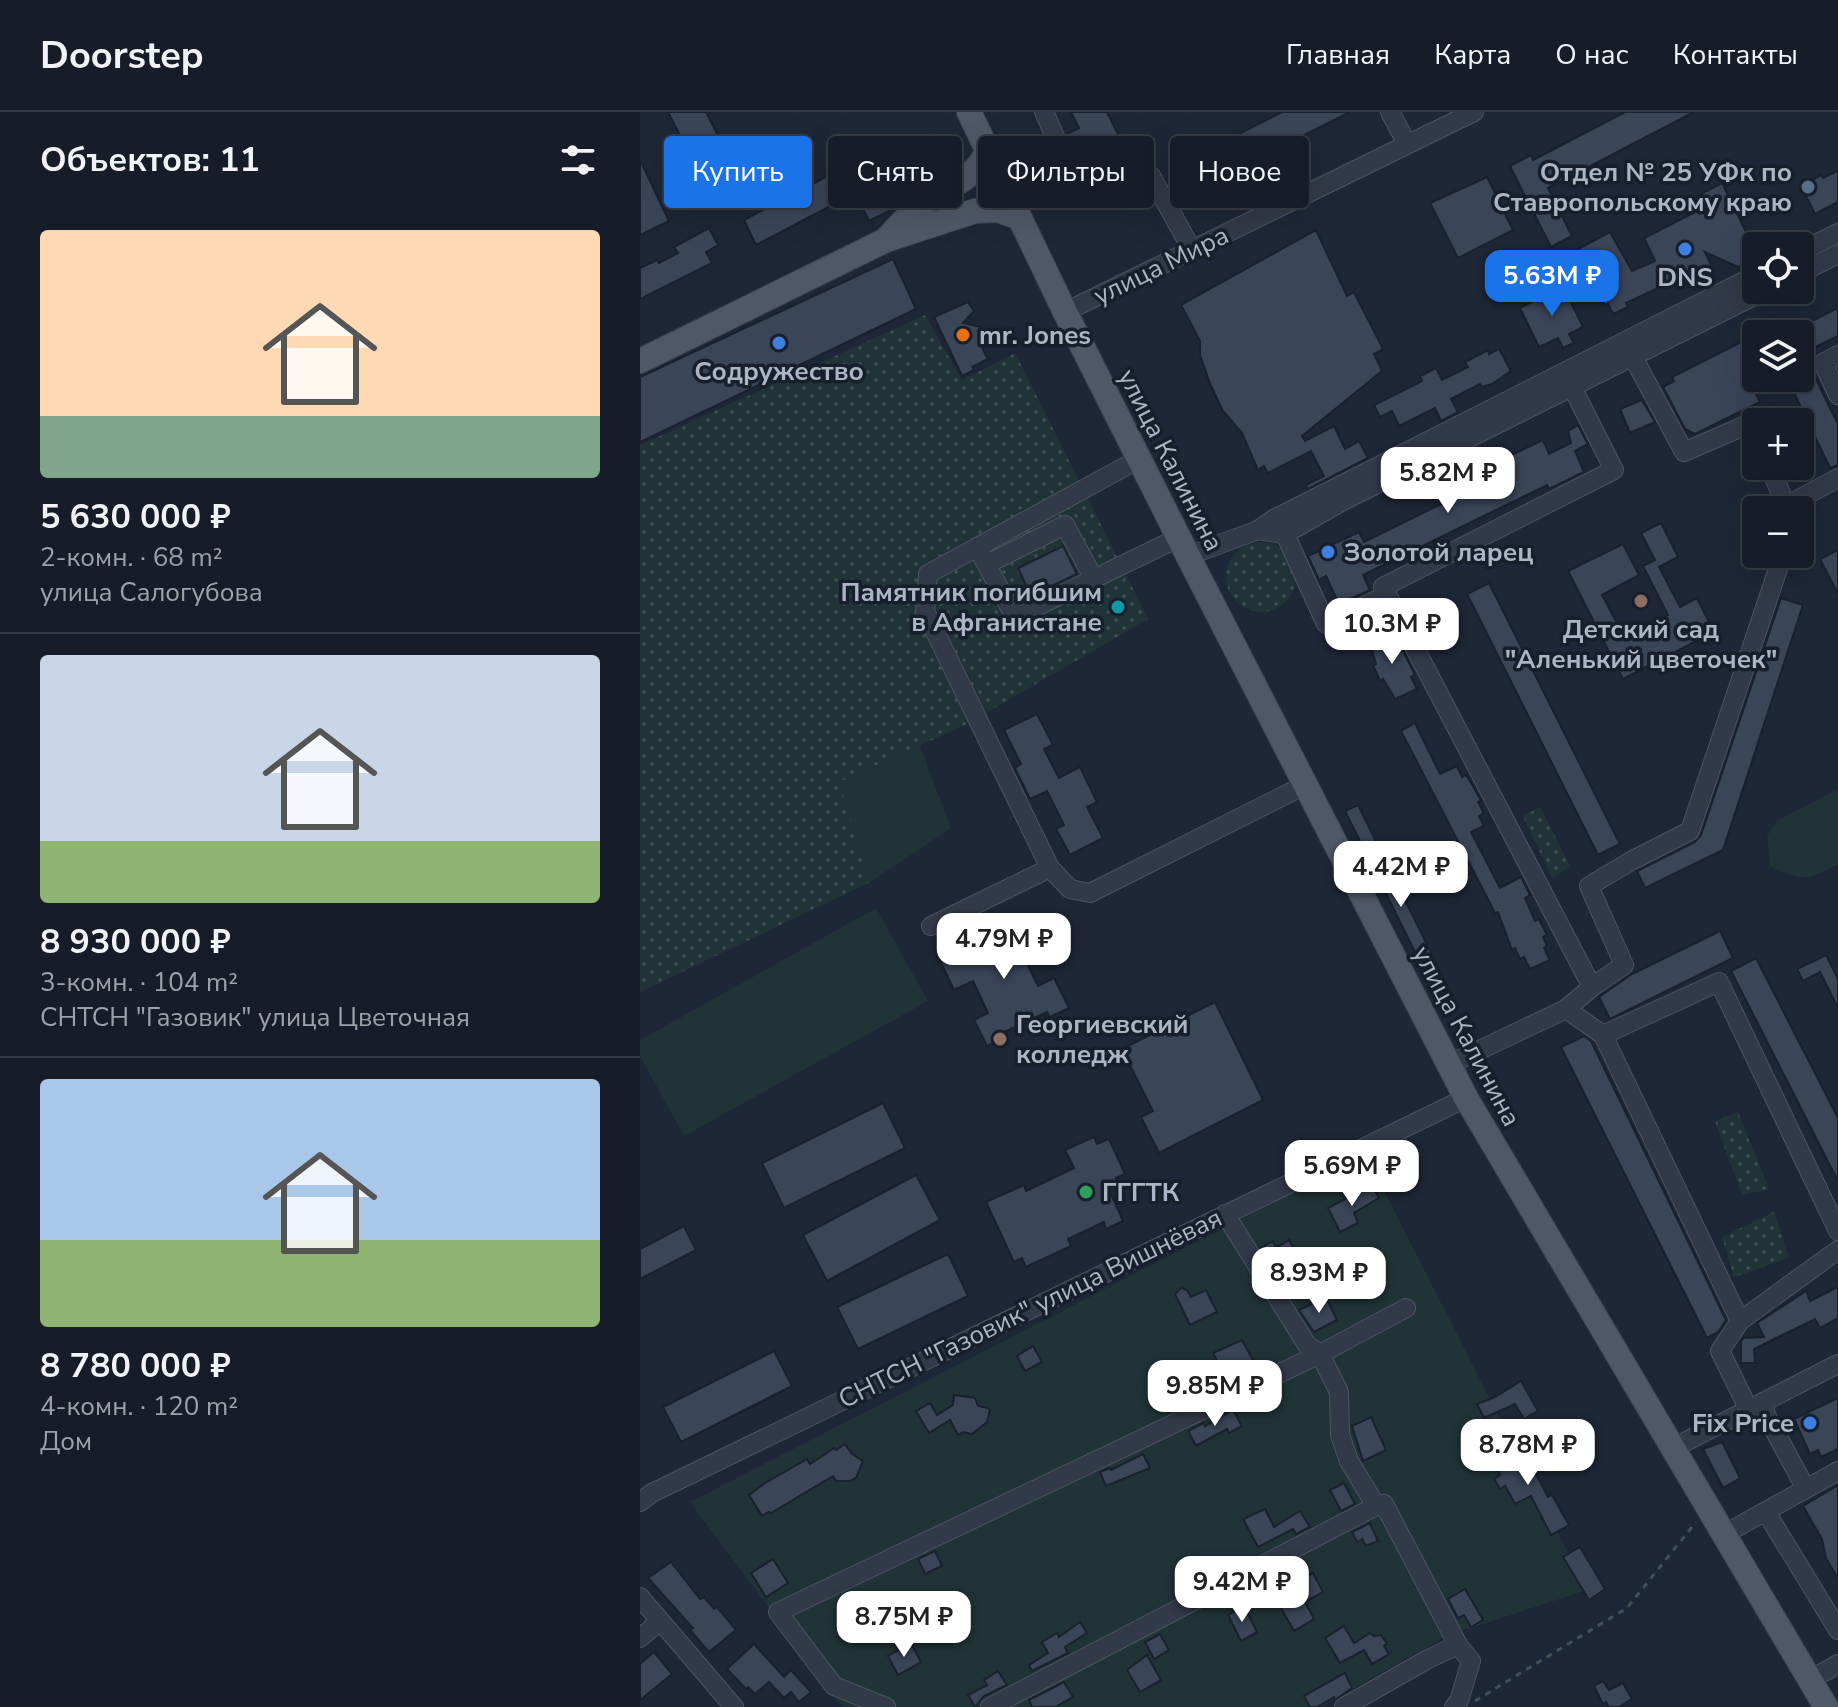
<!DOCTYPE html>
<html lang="ru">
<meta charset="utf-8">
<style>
:root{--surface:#161d29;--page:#232a35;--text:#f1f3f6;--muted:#9ea2a8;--line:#353b46;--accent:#1a73e8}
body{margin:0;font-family:"Nunito Sans",sans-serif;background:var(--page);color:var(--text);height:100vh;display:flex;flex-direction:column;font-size:30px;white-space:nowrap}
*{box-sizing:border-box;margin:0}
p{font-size:26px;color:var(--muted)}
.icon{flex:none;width:44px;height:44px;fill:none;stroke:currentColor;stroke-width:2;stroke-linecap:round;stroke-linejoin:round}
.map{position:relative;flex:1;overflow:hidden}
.panel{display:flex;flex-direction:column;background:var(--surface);width:640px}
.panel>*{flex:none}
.hud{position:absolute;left:24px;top:24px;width:760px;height:72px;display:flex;gap:16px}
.controls{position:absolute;left:1102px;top:120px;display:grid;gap:16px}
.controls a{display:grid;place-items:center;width:72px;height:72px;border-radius:8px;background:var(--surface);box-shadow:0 8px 32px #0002,0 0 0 2px var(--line);font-size:40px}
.price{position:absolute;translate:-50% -68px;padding:0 18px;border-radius:16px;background:#fff;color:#222;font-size:26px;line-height:52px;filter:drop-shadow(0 2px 4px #0008)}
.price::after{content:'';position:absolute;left:50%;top:48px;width:24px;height:18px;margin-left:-12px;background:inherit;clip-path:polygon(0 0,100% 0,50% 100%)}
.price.current{background:var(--accent);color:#fff}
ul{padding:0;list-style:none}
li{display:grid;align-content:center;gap:16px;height:424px;padding:0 40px}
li+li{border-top:2px solid var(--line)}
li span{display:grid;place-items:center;height:248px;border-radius:8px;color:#555}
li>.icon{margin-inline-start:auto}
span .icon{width:144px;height:144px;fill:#fffc;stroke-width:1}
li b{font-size:34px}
h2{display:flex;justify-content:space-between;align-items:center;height:96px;padding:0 40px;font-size:34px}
.pill{padding:0 28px;border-radius:8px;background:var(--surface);box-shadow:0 8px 32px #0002,0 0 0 2px var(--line);font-size:28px;line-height:72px}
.pill.current{background:var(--accent);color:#fff}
header{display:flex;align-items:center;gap:48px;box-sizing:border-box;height:112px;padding:0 40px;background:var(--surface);border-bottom:2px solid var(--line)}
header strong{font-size:38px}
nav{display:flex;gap:44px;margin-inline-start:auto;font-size:28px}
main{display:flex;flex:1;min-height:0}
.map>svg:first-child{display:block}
.park{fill:url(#park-dots)}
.garden{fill:#203438}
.building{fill:#3a4558;stroke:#1a212e;stroke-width:2}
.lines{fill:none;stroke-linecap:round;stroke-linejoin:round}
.minor-casing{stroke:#4c5463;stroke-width:20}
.major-casing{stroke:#3b4251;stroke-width:26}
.path{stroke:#3e5156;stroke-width:3;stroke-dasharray:6 6;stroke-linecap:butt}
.minor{stroke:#323948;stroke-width:18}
.major{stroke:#505868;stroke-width:24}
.service-dot{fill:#5c6f8a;stroke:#181f2c;stroke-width:3}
.shop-dot{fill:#3f7fe0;stroke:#181f2c;stroke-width:3}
.food-dot{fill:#e8710a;stroke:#181f2c;stroke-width:3}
.education-dot{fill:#8d6e63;stroke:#181f2c;stroke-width:3}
.culture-dot{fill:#0f9aa8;stroke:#181f2c;stroke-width:3}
.leisure-dot{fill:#2e9e5b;stroke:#181f2c;stroke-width:3}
.labels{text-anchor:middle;stroke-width:7;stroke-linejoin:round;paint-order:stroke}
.poi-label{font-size:26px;font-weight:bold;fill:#acb4c5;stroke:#181f2c;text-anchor:start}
.street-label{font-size:26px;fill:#acb4c5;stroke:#181f2c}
</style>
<header>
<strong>Doorstep</strong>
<nav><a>Главная</a><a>Карта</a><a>О нас</a><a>Контакты</a></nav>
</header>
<main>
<section class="panel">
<h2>Объектов: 11<svg class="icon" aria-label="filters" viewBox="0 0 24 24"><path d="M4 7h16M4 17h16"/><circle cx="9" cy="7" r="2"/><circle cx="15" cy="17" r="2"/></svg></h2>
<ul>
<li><span style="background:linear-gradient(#ffd9b3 75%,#7fa58c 0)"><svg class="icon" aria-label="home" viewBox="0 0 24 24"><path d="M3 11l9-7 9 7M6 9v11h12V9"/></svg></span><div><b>5 630 000 ₽</b><p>2-комн. · 68 m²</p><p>улица Салогубова</p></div></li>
<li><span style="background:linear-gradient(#c9d6e8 75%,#8fb573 0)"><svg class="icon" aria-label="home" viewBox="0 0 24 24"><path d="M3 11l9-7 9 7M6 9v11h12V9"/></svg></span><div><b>8 930 000 ₽</b><p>3-комн. · 104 m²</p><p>СНТСН &quot;Газовик&quot; улица Цветочная</p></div></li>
<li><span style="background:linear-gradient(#a9c7e8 65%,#8fb573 0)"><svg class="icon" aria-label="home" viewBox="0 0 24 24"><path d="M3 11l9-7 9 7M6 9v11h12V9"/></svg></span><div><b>8 780 000 ₽</b><p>4-комн. · 120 m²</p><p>Дом</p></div></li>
</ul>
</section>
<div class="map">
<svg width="1198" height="1595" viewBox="0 0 1198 1595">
<defs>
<pattern id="park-dots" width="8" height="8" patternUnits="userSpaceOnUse" patternTransform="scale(2)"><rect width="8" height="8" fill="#203438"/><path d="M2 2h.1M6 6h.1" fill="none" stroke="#3e4f53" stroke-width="1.8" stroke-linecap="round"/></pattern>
</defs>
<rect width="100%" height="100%" fill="#1e2737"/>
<g class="park">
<path d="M285,203L322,268L375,241L508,507L325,613L200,670L230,770L0,880V333Z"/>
<circle cx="621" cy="465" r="35"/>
<path d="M900,695L930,754L912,766L883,704Z"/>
<path d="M1098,1000L1129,1077L1102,1083L1075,1009Z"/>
<path d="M1134,1100L1149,1146L1094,1165L1082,1125Z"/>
</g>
<g class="garden">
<path d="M280,634L311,716L230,770L199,670Z"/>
<path d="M1198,677V753C1164,768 1163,770 1130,754L1127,724L1138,708Z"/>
<path d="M236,796L288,889L44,1024L0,944V928Z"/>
<path d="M726,1043L947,1478L806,1524L681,1595H203L50,1390Z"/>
</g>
<g class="building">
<path d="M28,0H66L101,68L71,84Z"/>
<path d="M431,0H467L481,28L477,30L488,51L450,59L454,56L445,39L437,43L427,22L439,16Z"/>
<path d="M642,0H710L541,85L528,58Z"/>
<path d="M985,0H1054L908,76L932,124L911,135L870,54L891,43L893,48Z"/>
<path d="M250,31L270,68L272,67L278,78L257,95L229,109L215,81L116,133L104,108Z"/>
<path d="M0,48L29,109L0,123Z"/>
<path d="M1198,59V90L1175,102L1161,74L1181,63L1183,66Z"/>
<path d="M847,65L873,118L818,146L790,91Z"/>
<path d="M1082,71L1116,140V146L1098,155L1065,140L1073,157L1059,164L1063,171L1052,176L1046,163L986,191L988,195L973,202L968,192L965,193L938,137L970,120L992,159L1015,149L1004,126L1067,94L1061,82Z"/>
<path d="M69,116L78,133L66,140L72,151L0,187V156L17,148L19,151L38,141L34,135Z"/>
<path d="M676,118L707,184L714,180L743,237L734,242L742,259L662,324L665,329L694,314L705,337L719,329L728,346L668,377L666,373L684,364L671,339L628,361L624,354L618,358L602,321L583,299L571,274L560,243V229L541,193Z"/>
<path d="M253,147L276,197L0,330V265Z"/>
<path d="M923,174L943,215L929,222L934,231L923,236L918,226L899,235L880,196Z"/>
<path d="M328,190L334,199L323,211L341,215L345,219L339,230L348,247L332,255L334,258L322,264L294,205Z"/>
<path d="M1198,196V224L1163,241L1198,312V353L1190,356L1147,266H1160V215Z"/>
<path d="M1109,226L1116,239V266H1134L1113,276L1120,290L1055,322L1045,317L1023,275L1034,269L1032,265Z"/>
<path d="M859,237L871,259L852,272L842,275L840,272L811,287L818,300L801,309L795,296L759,314L752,299L740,305L734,293L782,269L780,264L796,256L802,268L828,255L825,250L848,238L849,242Z"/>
<path d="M1002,288L1015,310L990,321L980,297Z"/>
<path d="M938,313L948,332L935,339L944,360L909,377L907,373L723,463L730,478L699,492L686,464L679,468L668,444L719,420L724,430L846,370L841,358L903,328L909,342L931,331L928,319Z"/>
<path d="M1021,411L1038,445L1019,455L1040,495L1057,486L1074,520L983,567L928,459L983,432L999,463L962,483L984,525L1028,503L1003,454L1015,448L1001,421Z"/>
<path d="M423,434L437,462L391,484L378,456Z"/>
<path d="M1198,438V482L1180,447Z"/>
<path d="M849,471L980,732L958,743L827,482Z"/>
<path d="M1141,486L1163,493L1083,738L1005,776L997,759L1055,730L1061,723Z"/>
<path d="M746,520L750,530L757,527L775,563L771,565L777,577L755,587L743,567L740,569L733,553L736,552L729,528Z"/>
<path d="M397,602L413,633L404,637L419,666L440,655L457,690L447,695L463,726L430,743L416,717L424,713L407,679L390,687L375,656L381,652L364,618Z"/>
<path d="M775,611L800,662L817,654L822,665L826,663L833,674L841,689L838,690L844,701L839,704L844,714L831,720L860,776L881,765L890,783L885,786L895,809L899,807L907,823L903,825L907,834L904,836L910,848L890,857L884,845L880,847L875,836L872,838L858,800L855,801L761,619Z"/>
<path d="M718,693L818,895L806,902L705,699Z"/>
<path d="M385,803L399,833L382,842L398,874L414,866L429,896L410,905L407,900L362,921L364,926L347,934L334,908L348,901L333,869L314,878L298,844L320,833L324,841L364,822L360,814Z"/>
<path d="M1080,819L1093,846L970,907L959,885L992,862Z"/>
<path d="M1186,843L1198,867V896L1180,860L1163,869L1157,857Z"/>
<path d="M1116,846L1198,1006V1069L1091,859Z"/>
<path d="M575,890L623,988L519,1041L501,1005L513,999L482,937Z"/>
<path d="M944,924L951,929L1086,1208L1078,1220L1067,1226L921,935Z"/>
<path d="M243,991L265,1036L144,1096L122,1051Z"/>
<path d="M454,1025L457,1032L469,1027L485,1062L476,1066L481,1075L470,1080L483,1109L466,1117L464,1110L428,1127L431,1134L386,1155L382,1146L374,1150L346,1090L384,1073L386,1079L434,1056L425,1038Z"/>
<path d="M276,1063L300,1108L187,1169L163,1123Z"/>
<path d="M731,1073L739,1086L714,1101L718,1111L700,1120L688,1096Z"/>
<path d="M44,1114L56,1138L0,1167V1137Z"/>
<path d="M649,1128L661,1149L673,1152L677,1159L672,1166L665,1163L644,1174L623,1140L625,1133L633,1129L636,1136Z"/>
<path d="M308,1142L328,1184L218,1237L197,1195Z"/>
<path d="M1198,1175V1206L1180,1216L1175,1207L1114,1237L1115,1251H1101V1230L1103,1226L1124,1225L1117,1211L1166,1179L1170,1189Z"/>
<path d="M541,1176L547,1178L551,1185L566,1178L577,1200L550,1213L535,1182Z"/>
<path d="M686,1185L697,1208L674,1220L659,1198Z"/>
<path d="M602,1228L613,1248L605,1255L584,1263L573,1241Z"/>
<path d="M393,1234L402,1250L385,1259L377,1244Z"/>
<path d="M134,1239L152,1274L41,1330L23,1295Z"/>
<path d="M881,1269L898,1299L884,1307L875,1292L844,1306L837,1292L855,1285Z"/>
<path d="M314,1283L335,1286L338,1294L348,1296L350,1298L347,1310L332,1322L323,1320L318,1323L310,1308L289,1321L276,1299L290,1291L297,1303L313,1293Z"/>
<path d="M1198,1286V1337L1181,1345L1178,1338L1170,1342L1154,1307Z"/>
<path d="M593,1298L602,1314L589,1321L587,1317L556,1334L548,1319L563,1311L565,1314Z"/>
<path d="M731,1305L746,1338L723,1349L712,1314Z"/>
<path d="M1082,1330L1100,1366L1083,1376L1063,1337Z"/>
<path d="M205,1332L212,1342L223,1349L216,1366L210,1369H196L193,1364L131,1401L129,1400L122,1404L109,1383L125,1371L167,1347L170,1352L194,1336L196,1338Z"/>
<path d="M880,1332L908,1385L912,1383L929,1413L911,1423L891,1384L875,1392L865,1374L860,1377L854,1367L860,1363L852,1347Z"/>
<path d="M503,1342L510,1356L466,1374L460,1360L470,1356L471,1358Z"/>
<path d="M704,1371L715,1392L701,1399L690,1378Z"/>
<path d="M1198,1373V1467L1186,1446L1182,1427L1163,1394Z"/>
<path d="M625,1397L634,1415L660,1399L670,1415L656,1422L653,1417L618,1435L603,1407Z"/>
<path d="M730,1411L738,1429L726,1434L722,1427L717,1430L712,1420Z"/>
<path d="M940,1435L965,1477L949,1488L923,1445Z"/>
<path d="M295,1439L302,1454L285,1462L278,1447Z"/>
<path d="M133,1447L148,1471L126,1485L111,1461Z"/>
<path d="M31,1450L60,1487L64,1485L74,1497L77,1495L96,1518L69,1540L50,1518L53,1516L8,1466Z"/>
<path d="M673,1461L683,1480L665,1490L674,1507L654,1519L638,1491L660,1478L656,1471Z"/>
<path d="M825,1477L843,1508L831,1515L824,1503L818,1506L808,1487Z"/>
<path d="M604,1494L617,1520L601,1529L588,1503Z"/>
<path d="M440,1510L447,1521L425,1535L428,1541L392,1559L389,1553L408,1541L402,1530L417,1521L419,1525Z"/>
<path d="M704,1514L714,1531L730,1521L734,1524L741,1523L747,1532L744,1534L749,1542L732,1552L724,1538L700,1551L685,1526Z"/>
<path d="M520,1522L529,1538L514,1547L505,1530Z"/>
<path d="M271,1531L281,1550L258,1563L248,1544Z"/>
<path d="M114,1532L144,1565L151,1558L171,1580L159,1590L151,1580L144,1586L129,1570L115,1582L108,1575L106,1577L87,1557Z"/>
<path d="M14,1540L32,1562L0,1588V1552Z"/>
<path d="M507,1543L521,1568L500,1580L487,1558Z"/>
<path d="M358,1559L367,1573L344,1584L335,1595L328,1583L347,1573L344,1568Z"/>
<path d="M705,1561L712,1576L695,1588L694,1585L677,1595H670L664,1584Z"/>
<path d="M963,1569L969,1578L983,1571L992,1587L979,1595H969L966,1590L963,1592L954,1574Z"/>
<path d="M424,1570L433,1585L415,1595H392L389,1588Z"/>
</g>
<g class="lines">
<g class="minor-casing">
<g id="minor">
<path d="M404,0C412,16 429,65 446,71C457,76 489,62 502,59L511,64L552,138"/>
<path d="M750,0L767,32"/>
<path d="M1160,140L1198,121"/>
<path d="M1160,161L1198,142"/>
<path d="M425,200L834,0"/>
<path d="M1198,243L1183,251L1198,283"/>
<path d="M993,245L1044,340L1111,311L1116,323"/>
<path d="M499,347L288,462L285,499L410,756L430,777L450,781L665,673"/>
<path d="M1129,354L1148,398"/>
<path d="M1146,394L1198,366"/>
<path d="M618,418L645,422L703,389L1126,178"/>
<path d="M645,422L686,512L747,483"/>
<path d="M337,435L375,505L538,426"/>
<path d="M548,444L618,418L634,407L1116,163"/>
<path d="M347,452L425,413L454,467"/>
<path d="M291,814L410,756"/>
<path d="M952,875L984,853L949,774L991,749L1050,719L1143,442"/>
<path d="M926,897L963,923L1100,1209L1080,1239L1109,1298"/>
<path d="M963,923L1079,870L1198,1119"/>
<path d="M808,953L926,897L952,875L743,475L974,358L932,275"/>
<path d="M585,1102L667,1233L680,1242L699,1280L700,1323L709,1349L736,1394L744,1392L818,1533L831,1549L819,1589L814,1595"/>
<path d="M1100,1209L1198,1138"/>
<path d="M1123,1291L1126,1303L1166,1377"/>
<path d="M1033,1336L1198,1252"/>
<path d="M0,1390L12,1381L826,986"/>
<path d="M1126,1400L1198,1518"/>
<path d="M1083,1423L1198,1359"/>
<path d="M0,1485L94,1595"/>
<path d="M0,1526L20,1509"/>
<path d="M1170,1568L1198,1552"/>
<path d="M246,1595L194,1574L138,1500L680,1242L766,1196"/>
<path d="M350,1595L736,1394"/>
<path d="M704,1595L788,1547L818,1533"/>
</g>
</g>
<g class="major-casing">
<g id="major">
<path d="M329,0L425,200L548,444L826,986L1186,1595"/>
<path d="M246,128C257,115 269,102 283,92C306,76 337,66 347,39"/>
<path d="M0,249L246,128L335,99L357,98L378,105"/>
</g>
</g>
<path class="path" d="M835,1589L987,1496L1056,1410"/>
<use href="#minor" class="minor"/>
<use href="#major" class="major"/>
</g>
<circle class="service-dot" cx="1168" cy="75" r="8"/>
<g class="shop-dot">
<circle cx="1045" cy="137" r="8"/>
<circle cx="139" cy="231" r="8"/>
<circle cx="688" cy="440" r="8"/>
<circle cx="1170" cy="1311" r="8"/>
</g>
<circle class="food-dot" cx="323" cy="223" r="8"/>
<g class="education-dot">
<circle cx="1001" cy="489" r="8"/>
<circle cx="360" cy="927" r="8"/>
</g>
<circle class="culture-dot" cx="478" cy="495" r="8"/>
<circle class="leisure-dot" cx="446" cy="1080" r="8"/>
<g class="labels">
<g class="poi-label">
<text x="1152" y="69" text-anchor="end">Отдел № 25 УФк по<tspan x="1152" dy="30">Ставропольскому краю</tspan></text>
<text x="1045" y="174" text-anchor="middle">DNS</text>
<text x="339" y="232">mr. Jones</text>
<text x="139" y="268" text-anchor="middle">Содружество</text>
<text x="704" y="449">Золотой ларец</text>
<text x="462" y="489" text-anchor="end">Памятник погибшим<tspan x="462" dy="30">в Афганистане</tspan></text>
<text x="1001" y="526" text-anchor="middle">Детский сад<tspan x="1001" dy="30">"Аленький цветочек"</tspan></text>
<text x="376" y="921">Георгиевский<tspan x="376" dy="30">колледж</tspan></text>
<text x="462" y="1089">ГГГТК</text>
<text x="1154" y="1320" text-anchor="end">Fix Price</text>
</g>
<g class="street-label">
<text transform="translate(521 153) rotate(-26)" y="9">улица Мира</text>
<text transform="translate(531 348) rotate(63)" y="9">улица Калинина</text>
<text transform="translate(827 924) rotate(62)" y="9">улица Калинина</text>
<text transform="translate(390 1196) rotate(-26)" y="9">СНТСН "Газовик" улица Вишнёвая</text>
</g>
</g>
</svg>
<div class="controls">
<a><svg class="icon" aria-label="locate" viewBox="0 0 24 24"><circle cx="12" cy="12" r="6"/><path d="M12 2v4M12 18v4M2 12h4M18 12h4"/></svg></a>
<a><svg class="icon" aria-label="layers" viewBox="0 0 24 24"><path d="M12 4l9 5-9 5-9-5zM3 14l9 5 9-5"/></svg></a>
<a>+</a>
<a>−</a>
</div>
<b class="price current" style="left:912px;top:206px">5.63M ₽</b>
<b class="price" style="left:808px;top:403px">5.82M ₽</b>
<b class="price" style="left:752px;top:554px">10.3M ₽</b>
<b class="price" style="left:761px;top:797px">4.42M ₽</b>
<b class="price" style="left:364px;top:869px">4.79M ₽</b>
<b class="price" style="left:712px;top:1096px">5.69M ₽</b>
<b class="price" style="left:679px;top:1203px">8.93M ₽</b>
<b class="price" style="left:575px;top:1316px">9.85M ₽</b>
<b class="price" style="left:888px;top:1375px">8.78M ₽</b>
<b class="price" style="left:602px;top:1512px">9.42M ₽</b>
<b class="price" style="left:264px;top:1547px">8.75M ₽</b>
<div class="hud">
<a class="pill current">Купить</a>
<a class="pill">Снять</a>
<a class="pill">Фильтры</a>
<a class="pill">Новое</a>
</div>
</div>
</main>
